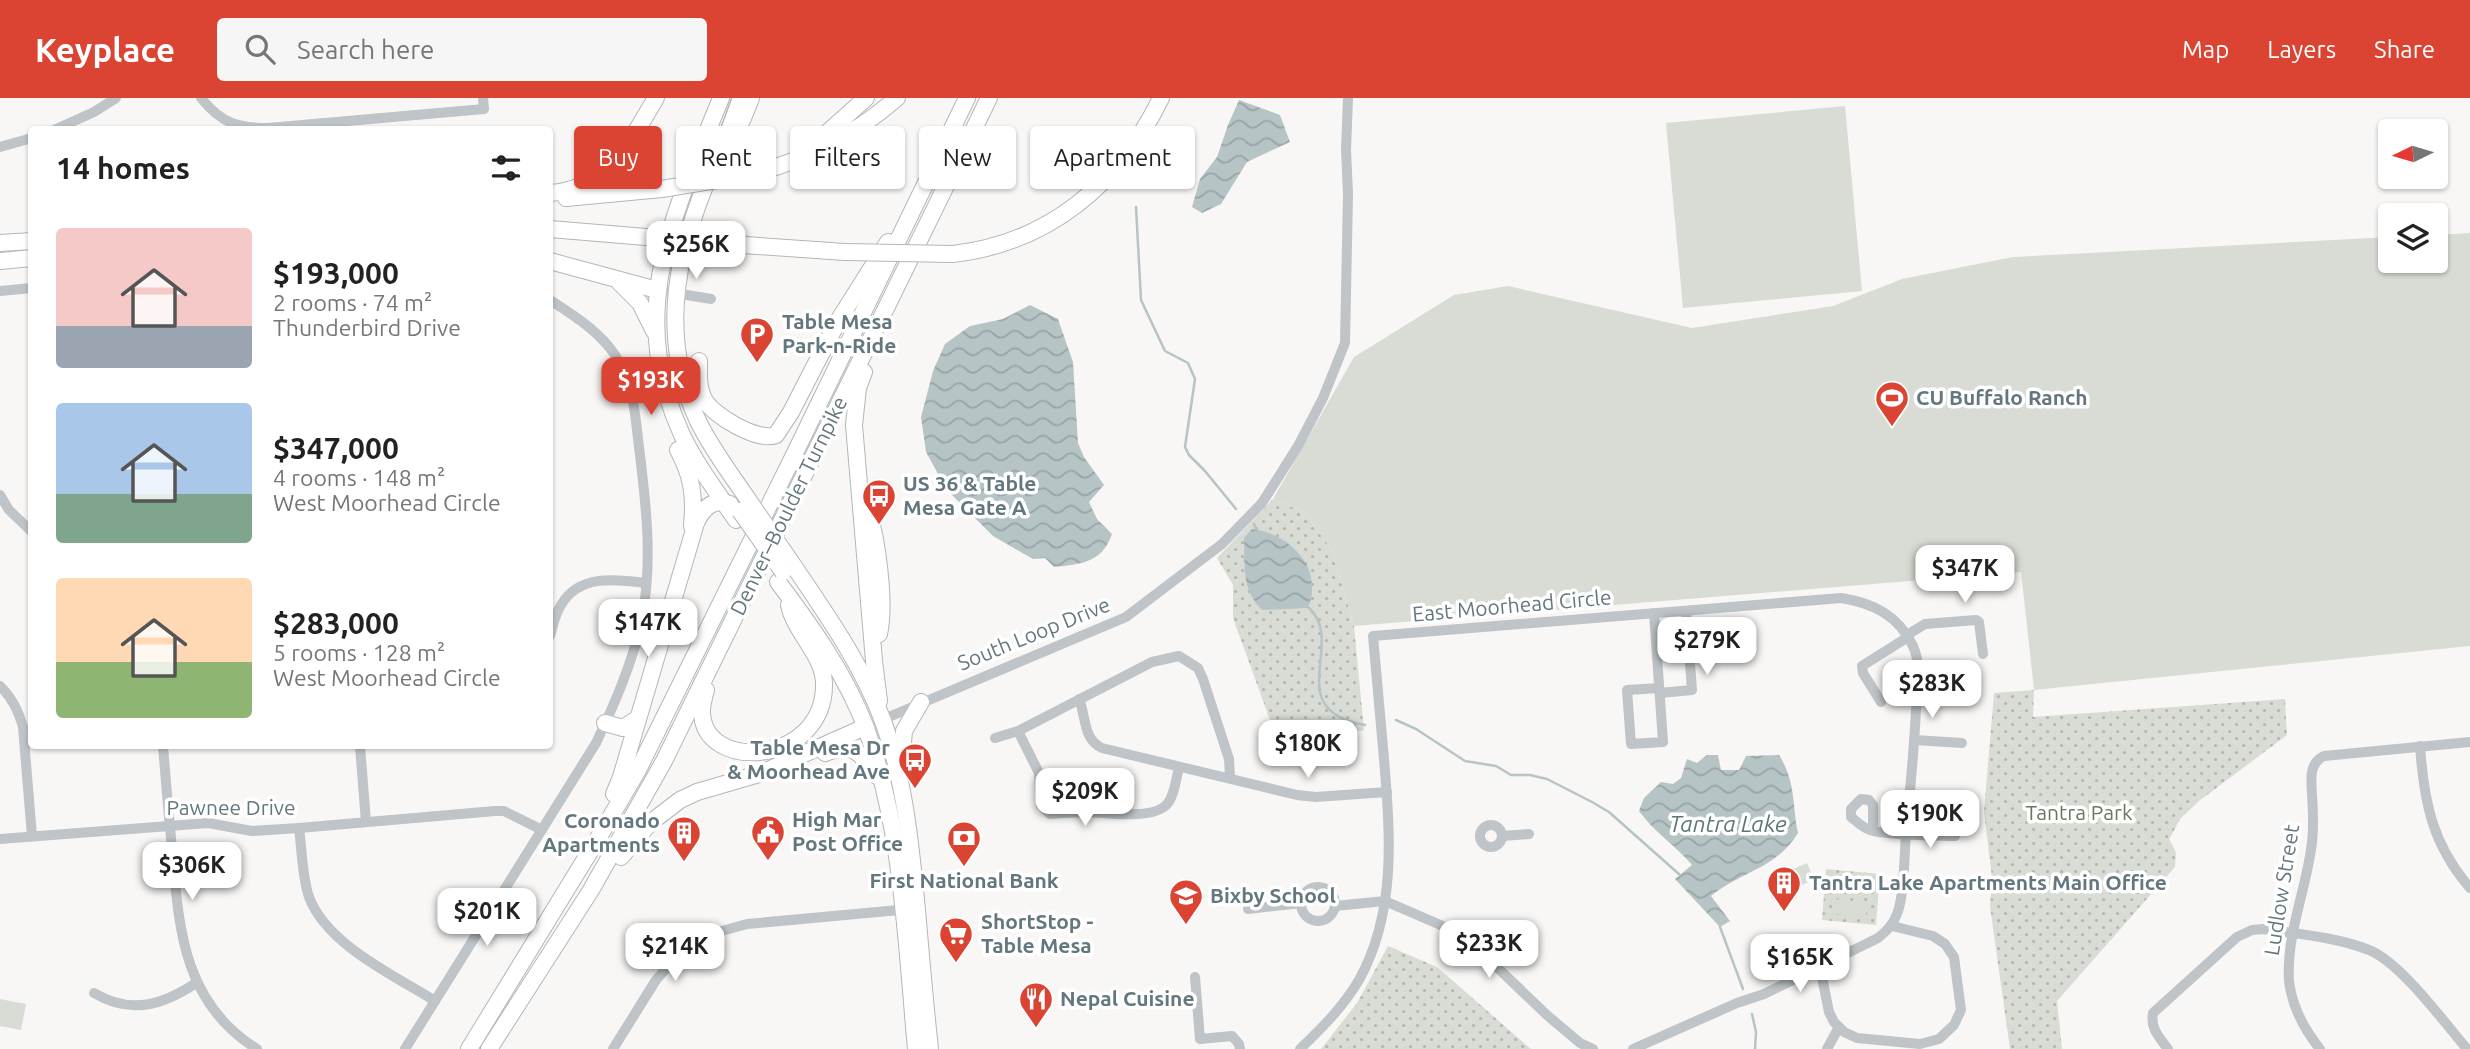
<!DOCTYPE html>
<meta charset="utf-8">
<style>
:root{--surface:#fff;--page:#f6f6f6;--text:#222;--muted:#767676;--accent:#db4432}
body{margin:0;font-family:Ubuntu,sans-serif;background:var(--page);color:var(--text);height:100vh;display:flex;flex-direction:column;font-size:26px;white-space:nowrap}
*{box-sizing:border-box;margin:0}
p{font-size:23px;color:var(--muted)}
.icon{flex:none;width:38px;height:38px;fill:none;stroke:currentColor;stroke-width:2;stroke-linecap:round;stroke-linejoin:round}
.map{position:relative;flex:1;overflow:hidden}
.panel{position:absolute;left:28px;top:28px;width:525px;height:623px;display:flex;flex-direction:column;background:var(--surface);border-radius:7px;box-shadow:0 2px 5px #0004}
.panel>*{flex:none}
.hud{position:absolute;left:574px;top:28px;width:665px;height:63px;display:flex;gap:14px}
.needle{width:46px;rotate:265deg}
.tools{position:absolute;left:2378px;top:21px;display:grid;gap:14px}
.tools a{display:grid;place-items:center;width:70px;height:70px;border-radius:7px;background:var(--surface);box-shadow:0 2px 5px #0004;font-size:35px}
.price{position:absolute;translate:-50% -60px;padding:0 16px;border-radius:14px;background:#fff;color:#222;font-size:23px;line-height:46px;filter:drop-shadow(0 2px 4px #0008)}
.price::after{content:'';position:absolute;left:50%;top:42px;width:21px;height:16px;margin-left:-10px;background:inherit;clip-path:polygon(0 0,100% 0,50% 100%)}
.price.current{background:var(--accent);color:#fff}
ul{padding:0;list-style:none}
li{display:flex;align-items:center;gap:21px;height:175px;padding:0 28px}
li span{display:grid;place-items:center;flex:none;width:196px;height:140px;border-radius:7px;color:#555}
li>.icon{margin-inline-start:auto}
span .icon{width:84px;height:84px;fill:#fffc;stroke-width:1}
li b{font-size:30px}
h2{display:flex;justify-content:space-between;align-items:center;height:84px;padding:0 28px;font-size:30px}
.pill{padding:0 24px;border-radius:7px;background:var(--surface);box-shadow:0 2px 5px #0004;font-size:24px;line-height:63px}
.pill.current{background:var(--accent);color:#fff}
header{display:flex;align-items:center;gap:42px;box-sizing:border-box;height:98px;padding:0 35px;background:var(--accent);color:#fff}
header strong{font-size:33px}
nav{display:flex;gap:38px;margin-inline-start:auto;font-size:24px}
.search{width:490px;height:63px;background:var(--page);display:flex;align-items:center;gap:18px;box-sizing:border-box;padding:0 24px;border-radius:7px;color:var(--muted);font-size:26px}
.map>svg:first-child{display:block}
.grass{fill:url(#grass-dots)}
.garden{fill:#d8dcd4}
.water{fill:url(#water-waves)}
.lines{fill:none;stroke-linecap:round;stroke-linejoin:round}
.stream{stroke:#b6c4c6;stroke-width:2.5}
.major-casing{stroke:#b2b8bb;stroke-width:17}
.highway-casing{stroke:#b2b7ba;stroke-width:18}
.minor{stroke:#bec4c7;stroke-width:10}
.major{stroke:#fff;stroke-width:14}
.highway{stroke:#fff;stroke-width:16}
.highway-bridge-casing{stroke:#b2b7ba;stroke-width:18;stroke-linecap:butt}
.highway-bridge{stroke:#fff;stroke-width:16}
.labels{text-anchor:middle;stroke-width:7;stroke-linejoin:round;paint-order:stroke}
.poi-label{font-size:21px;font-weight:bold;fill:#64777f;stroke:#fff;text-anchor:start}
.street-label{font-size:21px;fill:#64777f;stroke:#fff}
.park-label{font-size:21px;fill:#697763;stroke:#fff}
.water-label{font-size:23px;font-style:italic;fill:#5f7679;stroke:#fff}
</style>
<header>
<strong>Keyplace</strong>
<div class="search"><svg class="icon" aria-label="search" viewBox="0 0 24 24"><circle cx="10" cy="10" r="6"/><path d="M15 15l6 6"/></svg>Search here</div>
<nav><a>Map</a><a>Layers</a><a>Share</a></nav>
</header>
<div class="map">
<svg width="2470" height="951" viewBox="0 0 2470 951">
<defs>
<pattern id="grass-dots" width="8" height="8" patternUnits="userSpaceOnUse" patternTransform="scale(1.75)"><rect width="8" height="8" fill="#d8dcd4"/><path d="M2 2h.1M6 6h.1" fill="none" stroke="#b3b7b1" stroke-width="1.8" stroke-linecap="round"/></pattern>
<pattern id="water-waves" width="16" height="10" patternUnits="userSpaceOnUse" patternTransform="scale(1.75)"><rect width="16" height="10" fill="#b6c4c6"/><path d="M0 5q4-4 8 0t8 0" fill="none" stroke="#98a4a6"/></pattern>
</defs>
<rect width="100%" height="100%" fill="#f8f7f5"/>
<g class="grass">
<path d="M1273,401L1304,414L1332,452L1354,528L1364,632L1278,644L1233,520V487L1217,460Z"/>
<path d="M2034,592L2033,619L2285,601L2287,637L2199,703L2181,720L2169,741L2176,754L2175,769L2057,903L2062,951H2010L1990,808L1992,780L1984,714L1994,595Z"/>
<path d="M1826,771L1880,776L1876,827L1822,822Z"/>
<path d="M1388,848L1437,869L1531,951H1321L1357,905Z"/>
</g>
<g class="garden">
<path d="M1845,8L1862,193L1683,210L1666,25Z"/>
<path d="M2470,135V548L2034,592L2021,474L1354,528L1332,452L1304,414L1273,401L1354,259L1454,197L1508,188L1692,230L1833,208L1902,181L2013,159L2390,139V163H2436V137Z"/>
<path d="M1807,765L1814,782L1786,793L1779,777Z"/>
<path d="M1835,778L1869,781L1868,796L1834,793Z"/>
<path d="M1833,801L1867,804L1866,819L1832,816Z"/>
<path d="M0,901L26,906L21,932L0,928Z"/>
</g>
<g class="water">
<path d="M1239,2L1280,17L1290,44L1247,64L1221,106L1202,115L1192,109L1200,81L1217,59L1228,27Z"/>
<path d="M1030,207L1058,221L1073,264L1078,345L1084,359L1104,387L1089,404L1097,421L1112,436C1102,465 1081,466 1054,469L1045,460L1033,461L993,438L947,392L926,354L921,319L933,273L945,246L970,228L1003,221Z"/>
<path d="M1252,431C1281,434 1312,458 1312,488C1312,496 1312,503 1307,510L1262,512C1241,491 1245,467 1244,440Z"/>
<path d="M1707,657H1718L1721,672H1739L1746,658L1779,657C1796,684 1792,706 1798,735C1776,771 1742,773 1711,798L1730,823L1720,829L1675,781L1692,767C1676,748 1654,734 1639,713L1644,700L1661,684L1673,686L1681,680L1687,661L1697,665Z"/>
</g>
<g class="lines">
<g class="stream">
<path d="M1136,109L1141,202L1165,253L1188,265L1195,281L1185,349L1189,357L1205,373L1236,411"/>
<path d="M1254,426L1256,431"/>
<path d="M1308,509C1348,544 1279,612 1365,627"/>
<path d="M1396,622L1416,631L1465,663L1496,668L1511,677H1530L1547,681L1592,704L1609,714L1680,777"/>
<path d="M1720,829L1743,891"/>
<path d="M1752,916L1756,934L1755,951"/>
</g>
<g class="major-casing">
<path id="major" d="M722,49L740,0"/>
</g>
<g class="highway-casing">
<g id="highway">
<path d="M721,0C674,116 625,212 682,337C697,368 717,394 736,422"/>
<path d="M817,44L866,0"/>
<path d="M741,78C800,66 852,39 897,0"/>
<path d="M550,95C610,90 628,46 656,0"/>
<path d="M566,100L662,91"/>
<path d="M550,131L646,139"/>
<path d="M0,145L32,143"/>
<path d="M715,145L845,154"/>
<path d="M953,156C1049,145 1119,86 1161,0"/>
<path d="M0,163L32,160"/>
<path d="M550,163L657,192"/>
<path d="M619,184L640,205L654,233"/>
<path d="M699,263C699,276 698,290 704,301C713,318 758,344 776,337L791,314L838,223L888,144"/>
<path d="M864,274L858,290L854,327L874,563L879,603"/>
<path d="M678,352C692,378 695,398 692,428"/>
<path d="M747,400C730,375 711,350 698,323C656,234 678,146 717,60C722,51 731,44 736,34C742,24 747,11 751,0"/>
<path d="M867,409C877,439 886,505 879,536"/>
<path d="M789,461C824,513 861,564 883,623C905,684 911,748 917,812C921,859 925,905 930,951"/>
<path d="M778,484C812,529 846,577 866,630C903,732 906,844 916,951"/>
<path d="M706,592C704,599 702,607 702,613C702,676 826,667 824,585C823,556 795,535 789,507"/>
<path d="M605,625L623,630L637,621"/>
<path d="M825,655C856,643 860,656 877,678"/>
<path d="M901,667L904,633L921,604"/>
<path d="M614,696L621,679L696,425C703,410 713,400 730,406"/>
<path d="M621,759L650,725L680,702L697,694L759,676L865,629"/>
<path d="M469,951L603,732L638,672L793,359L967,0"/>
<path d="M489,951L591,792L664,663L989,0"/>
</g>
</g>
<g class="minor">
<path d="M201,0C221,25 237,30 268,30L484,11L483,0"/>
<path d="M54,32L94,14L116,0"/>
<path d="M0,49L32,40"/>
<path d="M657,192L711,201"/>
<path d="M0,193L32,190"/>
<path d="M0,397L9,412L32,434"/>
<path d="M1654,515L1663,644L1631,646L1627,592L1659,590"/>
<path d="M1907,537L1925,526L1976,522L1979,524L1983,556"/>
<path d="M550,538C553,528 555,516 561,507C579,476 616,481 646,485"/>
<path d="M0,588C12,600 18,612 23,629L32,738"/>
<path d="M1660,595L1692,592L1686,513"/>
<path d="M1079,601C1086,618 1083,642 1102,650L1297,697L1316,699L1387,694"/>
<path d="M1881,604L1863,575L1862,568L1908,539"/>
<path d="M865,629L1126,519L1222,446L1262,405L1298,348L1323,300L1345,245L1348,96L1346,52L1348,0"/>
<path d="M1018,633L1039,675L1041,707L1050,716C1063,715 1075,714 1088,714C1108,715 1147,721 1164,709C1174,702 1176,681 1179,669"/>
<path d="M995,640L1018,633L1152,564L1179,558L1198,570L1203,581L1229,661L1230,679"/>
<path d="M1915,642L1962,645"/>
<path d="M163,648C166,685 169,722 173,760C179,836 186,907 257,951"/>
<path d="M360,648L366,724"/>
<path d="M2420,648C2424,704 2432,746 2470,790"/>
<circle cx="1491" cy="738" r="11"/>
<path d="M299,730C302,753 302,778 309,799C327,847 394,877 435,903"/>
<path d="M1873,732V707L1869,702L1861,701L1851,711V719C1856,723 1863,730 1870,732C1889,738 1933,737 1955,738"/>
<path d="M1502,738L1529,736"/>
<path d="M0,741L208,725L252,733L299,730L495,713H504L542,732"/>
<circle cx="1318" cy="806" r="17"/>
<path d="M1335,808L1385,803L1445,829L1480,853L1548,918L1580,945L1593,951"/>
<path d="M1248,811L1302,805"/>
<path d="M1820,869L1829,914L1834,924L1844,934L1857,940L1920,946L1939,941L1954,927L1961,912L1954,859L1945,846L1933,838L1892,828"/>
<path d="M1195,879L1200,941L1232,938L1239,946L1240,951"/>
<path d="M94,895C131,917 163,907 196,885"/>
<path d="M405,951L596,645C615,605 633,564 642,520C653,464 646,405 639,349C635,317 634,285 615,257C599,233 573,217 550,202"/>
<path d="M613,951L656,882L675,860L690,848L711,836L747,826L910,811"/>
<path d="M1300,951C1322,930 1343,909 1359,882C1397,814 1390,735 1384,661C1380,620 1377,579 1373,538L1841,500C1873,505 1898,517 1913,548C1922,568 1917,591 1916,612C1914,653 1910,694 1906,735C1904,759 1905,787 1899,810C1895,824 1889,831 1878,840L1764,896L1737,905L1633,951"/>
<path d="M1827,951L1839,929"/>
<path d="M2168,951C2159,939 2150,930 2153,915L2237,839L2252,832L2263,831C2298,836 2336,839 2369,852C2400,864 2444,924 2467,951"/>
<path d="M2320,951C2304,931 2292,909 2289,883C2286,836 2307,790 2312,744C2314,728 2313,712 2312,696C2311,681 2309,665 2324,658L2470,644"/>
</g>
<use href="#major" class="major"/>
<use href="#highway" class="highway"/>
<g class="highway-bridge-casing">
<g id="highway-bridge">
<path d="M662,91L741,78"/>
<path d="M646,139L715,145"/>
<path d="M845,154L953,156"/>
<path d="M747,400L789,461"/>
<path d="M740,413L783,474"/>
</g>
</g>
<use href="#highway-bridge" class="highway-bridge"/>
</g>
<defs>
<g id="parking-pin" transform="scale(1.75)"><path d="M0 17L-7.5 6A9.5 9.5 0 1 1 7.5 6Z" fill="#db4432" stroke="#fff"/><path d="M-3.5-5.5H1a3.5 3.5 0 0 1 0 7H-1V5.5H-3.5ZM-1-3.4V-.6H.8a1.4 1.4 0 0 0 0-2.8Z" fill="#fff"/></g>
<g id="stadium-pin" transform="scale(1.75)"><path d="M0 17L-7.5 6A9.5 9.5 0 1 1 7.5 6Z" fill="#db4432" stroke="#fff"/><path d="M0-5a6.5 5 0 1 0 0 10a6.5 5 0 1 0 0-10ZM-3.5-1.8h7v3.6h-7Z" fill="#fff"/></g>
<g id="bus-pin" transform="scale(1.75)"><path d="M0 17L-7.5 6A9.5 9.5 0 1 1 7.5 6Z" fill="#db4432" stroke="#fff"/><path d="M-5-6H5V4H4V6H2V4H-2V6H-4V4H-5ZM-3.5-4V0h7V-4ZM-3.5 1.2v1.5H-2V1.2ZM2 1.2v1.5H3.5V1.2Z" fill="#fff"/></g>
<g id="civic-pin" transform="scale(1.75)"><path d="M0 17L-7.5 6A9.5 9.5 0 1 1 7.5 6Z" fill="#db4432" stroke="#fff"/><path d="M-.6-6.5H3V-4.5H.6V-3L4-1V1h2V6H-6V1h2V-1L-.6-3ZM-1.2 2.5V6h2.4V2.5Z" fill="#fff"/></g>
<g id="building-pin" transform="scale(1.75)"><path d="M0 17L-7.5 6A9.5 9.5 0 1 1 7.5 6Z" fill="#db4432" stroke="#fff"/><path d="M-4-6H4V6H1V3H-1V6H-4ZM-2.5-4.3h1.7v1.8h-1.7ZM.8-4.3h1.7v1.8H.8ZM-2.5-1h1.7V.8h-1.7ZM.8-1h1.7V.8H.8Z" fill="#fff"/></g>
<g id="bank-pin" transform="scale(1.75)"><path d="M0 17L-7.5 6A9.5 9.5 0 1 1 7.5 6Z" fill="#db4432" stroke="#fff"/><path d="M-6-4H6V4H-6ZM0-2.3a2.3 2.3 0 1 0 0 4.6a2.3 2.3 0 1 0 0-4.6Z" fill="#fff"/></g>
<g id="school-pin" transform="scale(1.75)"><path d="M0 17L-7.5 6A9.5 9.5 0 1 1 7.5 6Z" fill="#db4432" stroke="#fff"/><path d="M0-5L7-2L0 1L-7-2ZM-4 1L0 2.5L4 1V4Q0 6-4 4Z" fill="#fff"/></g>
<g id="supermarket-pin" transform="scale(1.75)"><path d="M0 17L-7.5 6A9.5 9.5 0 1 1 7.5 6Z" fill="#db4432" stroke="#fff"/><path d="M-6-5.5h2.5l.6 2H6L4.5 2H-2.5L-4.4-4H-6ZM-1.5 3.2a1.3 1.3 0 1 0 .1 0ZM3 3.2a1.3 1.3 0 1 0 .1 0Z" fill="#fff"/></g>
<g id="restaurant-pin" transform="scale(1.75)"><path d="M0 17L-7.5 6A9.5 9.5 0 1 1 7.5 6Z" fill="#db4432" stroke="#fff"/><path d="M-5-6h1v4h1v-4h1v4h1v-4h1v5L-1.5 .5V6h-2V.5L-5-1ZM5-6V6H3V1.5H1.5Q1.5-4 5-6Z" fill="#fff"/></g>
</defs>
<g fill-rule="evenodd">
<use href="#parking-pin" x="757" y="236"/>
<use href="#stadium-pin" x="1892" y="300"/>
<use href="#bus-pin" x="879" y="398"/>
<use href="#bus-pin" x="915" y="662"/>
<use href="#civic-pin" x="768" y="734"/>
<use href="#building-pin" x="684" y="735"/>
<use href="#bank-pin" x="964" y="740"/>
<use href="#building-pin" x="1784" y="785"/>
<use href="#school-pin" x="1186" y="798"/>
<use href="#supermarket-pin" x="956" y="836"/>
<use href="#restaurant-pin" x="1036" y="901"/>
</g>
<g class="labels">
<g class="poi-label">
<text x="782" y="231">Table Mesa<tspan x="782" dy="24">Park-n-Ride</tspan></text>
<text x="1916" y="307">CU Buffalo Ranch</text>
<text x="903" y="393">US 36 &amp; Table<tspan x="903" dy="24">Mesa Gate A</tspan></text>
<text x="890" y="657" text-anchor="end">Table Mesa Dr<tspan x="890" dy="24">&amp; Moorhead Ave</tspan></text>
<text x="792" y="729">High Mar<tspan x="792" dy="24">Post Office</tspan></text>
<text x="660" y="730" text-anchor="end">Coronado<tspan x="660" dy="24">Apartments</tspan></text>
<text x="964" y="790" text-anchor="middle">First National Bank</text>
<text x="1809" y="792">Tantra Lake Apartments Main Office</text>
<text x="1210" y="805">Bixby School</text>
<text x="981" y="831">ShortStop -<tspan x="981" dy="24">Table Mesa</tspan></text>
<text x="1060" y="908">Nepal Cuisine</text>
</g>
<g class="street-label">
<text transform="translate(789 408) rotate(-64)" y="7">Denver–Boulder Turnpike</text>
<text transform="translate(1512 508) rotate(-5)" y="7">East Moorhead Circle</text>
<text transform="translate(1034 536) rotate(-22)" y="7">South Loop Drive</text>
<text x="231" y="717">Pawnee Drive</text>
<text transform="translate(2282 792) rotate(-81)" y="7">Ludlow Street</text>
</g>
<g class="park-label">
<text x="2079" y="722">Tantra Park</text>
</g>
<g class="water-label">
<text x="1728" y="734">Tantra Lake</text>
</g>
</g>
</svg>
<div class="tools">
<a><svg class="needle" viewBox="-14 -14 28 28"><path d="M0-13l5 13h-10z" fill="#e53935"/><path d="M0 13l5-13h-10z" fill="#767676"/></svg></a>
<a><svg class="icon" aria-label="layers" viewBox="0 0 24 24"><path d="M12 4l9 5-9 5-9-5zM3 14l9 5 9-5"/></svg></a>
</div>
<b class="price" style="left:696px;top:183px">$256K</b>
<b class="price current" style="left:651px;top:319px">$193K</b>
<b class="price" style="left:1965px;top:507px">$347K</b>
<b class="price" style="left:648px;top:561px">$147K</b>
<b class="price" style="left:1707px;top:579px">$279K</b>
<b class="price" style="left:1932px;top:622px">$283K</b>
<b class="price" style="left:1308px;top:682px">$180K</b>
<b class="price" style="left:1085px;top:730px">$209K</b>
<b class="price" style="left:1930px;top:752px">$190K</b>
<b class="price" style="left:192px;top:804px">$306K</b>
<b class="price" style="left:487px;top:850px">$201K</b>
<b class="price" style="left:1489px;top:882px">$233K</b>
<b class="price" style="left:675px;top:885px">$214K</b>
<b class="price" style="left:1800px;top:896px">$165K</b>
<div class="hud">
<a class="pill current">Buy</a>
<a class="pill">Rent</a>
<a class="pill">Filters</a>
<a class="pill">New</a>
<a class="pill">Apartment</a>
</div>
<section class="panel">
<h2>14 homes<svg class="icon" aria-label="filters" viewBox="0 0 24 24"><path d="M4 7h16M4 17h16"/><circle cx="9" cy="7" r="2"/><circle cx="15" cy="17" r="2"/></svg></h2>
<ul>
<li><span style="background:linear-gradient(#f6c9c9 70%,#9aa5b1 0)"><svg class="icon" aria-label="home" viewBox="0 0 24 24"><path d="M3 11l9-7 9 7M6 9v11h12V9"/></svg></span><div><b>$193,000</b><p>2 rooms · 74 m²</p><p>Thunderbird Drive</p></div></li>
<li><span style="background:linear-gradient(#a9c7e8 65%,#7fa58c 0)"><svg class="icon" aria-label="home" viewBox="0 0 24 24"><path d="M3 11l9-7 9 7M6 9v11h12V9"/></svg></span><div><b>$347,000</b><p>4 rooms · 148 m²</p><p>West Moorhead Circle</p></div></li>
<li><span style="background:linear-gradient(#ffd9b3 60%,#8fb573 0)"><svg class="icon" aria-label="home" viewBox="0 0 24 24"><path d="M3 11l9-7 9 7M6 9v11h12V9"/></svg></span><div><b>$283,000</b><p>5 rooms · 128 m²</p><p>West Moorhead Circle</p></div></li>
</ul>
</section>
</div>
